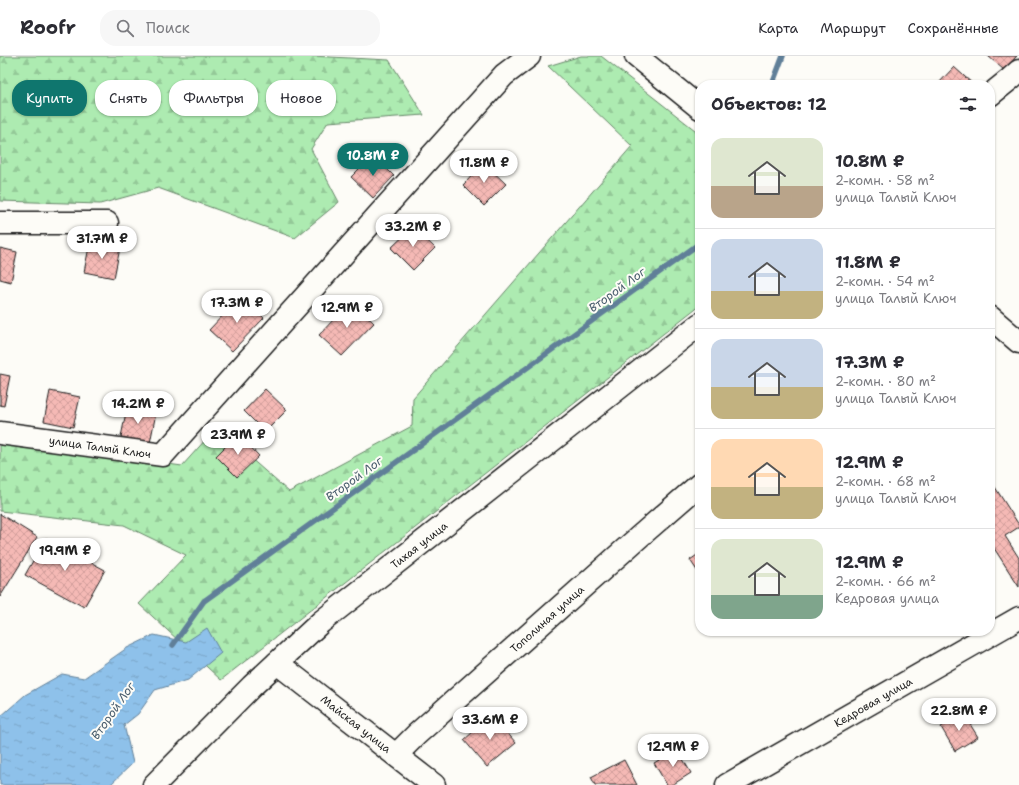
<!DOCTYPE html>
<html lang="ru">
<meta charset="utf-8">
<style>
:root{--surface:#fff;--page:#f7f7f7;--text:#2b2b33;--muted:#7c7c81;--line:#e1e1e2;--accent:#0f766e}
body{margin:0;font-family:"Shantell Sans",sans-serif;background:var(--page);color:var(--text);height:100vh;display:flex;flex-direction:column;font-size:15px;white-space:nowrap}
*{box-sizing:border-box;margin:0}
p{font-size:13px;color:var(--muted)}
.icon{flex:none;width:22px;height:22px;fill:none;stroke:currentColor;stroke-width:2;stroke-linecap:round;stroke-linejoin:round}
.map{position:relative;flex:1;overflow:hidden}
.panel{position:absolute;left:695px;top:24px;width:300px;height:556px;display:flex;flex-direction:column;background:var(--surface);border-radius:16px;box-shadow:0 1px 3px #0004}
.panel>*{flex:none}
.guide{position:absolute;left:12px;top:24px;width:380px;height:36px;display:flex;gap:8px}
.price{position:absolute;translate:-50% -34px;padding:0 9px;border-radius:14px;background:#fff;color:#222;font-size:13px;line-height:26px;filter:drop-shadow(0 1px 2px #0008)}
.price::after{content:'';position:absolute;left:50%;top:24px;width:12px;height:9px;margin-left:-6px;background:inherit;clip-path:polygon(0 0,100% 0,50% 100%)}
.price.on{background:var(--accent);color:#fff}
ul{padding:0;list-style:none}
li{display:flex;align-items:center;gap:12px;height:100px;padding:0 16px}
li+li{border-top:1px solid var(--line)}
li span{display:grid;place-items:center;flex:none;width:112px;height:80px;border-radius:12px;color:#555}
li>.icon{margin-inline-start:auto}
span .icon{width:48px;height:48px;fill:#fffc;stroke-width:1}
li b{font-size:17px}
h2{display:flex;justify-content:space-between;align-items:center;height:48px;padding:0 16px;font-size:17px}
.chip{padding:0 14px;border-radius:16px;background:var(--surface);box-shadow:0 1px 3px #0004;font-size:14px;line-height:36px}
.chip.on{background:var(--accent);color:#fff}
header{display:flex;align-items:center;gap:24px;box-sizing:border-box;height:56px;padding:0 20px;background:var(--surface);border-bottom:1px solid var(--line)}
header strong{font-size:19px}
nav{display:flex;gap:22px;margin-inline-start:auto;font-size:14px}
.search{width:280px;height:36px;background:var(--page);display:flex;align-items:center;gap:10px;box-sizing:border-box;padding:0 14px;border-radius:16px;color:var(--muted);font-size:15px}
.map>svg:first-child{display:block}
.forest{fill:url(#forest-firs);stroke:#648466}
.water{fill:url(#water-ripples);stroke:#607f98}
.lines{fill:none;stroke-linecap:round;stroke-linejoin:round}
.stream{stroke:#607f98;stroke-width:5.5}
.building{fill:url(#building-cross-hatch);stroke:#1c1c1c}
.minor-casing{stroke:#1c1c1c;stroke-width:25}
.minor{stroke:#fdfcf7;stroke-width:22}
.labels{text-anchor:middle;stroke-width:4;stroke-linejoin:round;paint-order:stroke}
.street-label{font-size:11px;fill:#1c1c1c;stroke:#fdfcf7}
.water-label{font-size:12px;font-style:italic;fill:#4a5e6e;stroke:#fdfcf7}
</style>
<header>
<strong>Roofr</strong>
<div class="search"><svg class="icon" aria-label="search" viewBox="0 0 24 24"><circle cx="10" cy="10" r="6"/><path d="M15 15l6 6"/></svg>Поиск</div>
<nav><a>Карта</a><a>Маршрут</a><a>Сохранённые</a></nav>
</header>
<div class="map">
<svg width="1019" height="729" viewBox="0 0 1019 729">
<defs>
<pattern id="forest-firs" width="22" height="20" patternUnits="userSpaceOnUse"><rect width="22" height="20" fill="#adebb1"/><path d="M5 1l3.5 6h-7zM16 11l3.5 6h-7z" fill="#94c998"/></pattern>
<pattern id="water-ripples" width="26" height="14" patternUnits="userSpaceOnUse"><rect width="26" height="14" fill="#8ec1ea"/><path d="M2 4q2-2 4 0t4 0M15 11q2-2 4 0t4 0" fill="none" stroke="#7aa5c8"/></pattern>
<pattern id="building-cross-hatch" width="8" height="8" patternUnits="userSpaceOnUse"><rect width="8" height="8" fill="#f5b9b5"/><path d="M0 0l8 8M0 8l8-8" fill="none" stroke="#d19e9b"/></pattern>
</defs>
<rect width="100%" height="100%" fill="#fdfcf7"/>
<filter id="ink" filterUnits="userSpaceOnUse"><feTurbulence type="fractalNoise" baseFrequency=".025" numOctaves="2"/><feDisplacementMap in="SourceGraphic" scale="8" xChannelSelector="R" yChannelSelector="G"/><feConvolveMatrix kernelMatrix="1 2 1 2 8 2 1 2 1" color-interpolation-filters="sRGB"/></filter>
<g filter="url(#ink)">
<g class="forest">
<path d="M0,0H311L389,4L424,59L328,66L311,93L339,146L295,182L158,132L100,148L0,145Z"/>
<path d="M581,0H601L700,78V249L221,624L139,548L186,499L124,469L0,455V384L182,410L216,372L289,436L412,370L413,342L632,90L548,10Z"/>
</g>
<path class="water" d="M207,572L221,597L188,624L155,634L138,658L124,669L133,707L110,729H0V661L25,639L62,618L84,622L127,592L154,579L186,586Z"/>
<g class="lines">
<g class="stream">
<path d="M772,29L783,0"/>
<path d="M173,589L204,545L700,187"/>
</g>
</g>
<g class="building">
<path d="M988,0H1017L1004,14Z"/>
<path d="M954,11L974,29H937Z"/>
<path d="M373,99L394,120L373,142L351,121Z"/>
<path d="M484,107L506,128L484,150L463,129Z"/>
<path d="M413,171L435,192L413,214L391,192Z"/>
<path d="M90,186L120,192L114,222L84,216Z"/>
<path d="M0,192L17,196L11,226L0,223Z"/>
<path d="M241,240L264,262L232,295L209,274Z"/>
<path d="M351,245L374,267L342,300L319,279Z"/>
<path d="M0,318L10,320L4,350L0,349Z"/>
<path d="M265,333L287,354L265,376L244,355Z"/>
<path d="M50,335L80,341L73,371L44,365Z"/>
<path d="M127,351L156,357L150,387L121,381Z"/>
<path d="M238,378L259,400L237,421L216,400Z"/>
<path d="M993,428L1019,469V471L1005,480L1019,502V531L990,486V430Z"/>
<path d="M0,458L37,481L0,541Z"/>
<path d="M46,482L105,514L84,551L25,519Z"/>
<path d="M700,497V519L690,504Z"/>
<path d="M963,657L978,681L955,695L941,671Z"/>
<path d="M492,659L516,687L487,711L464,684Z"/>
<path d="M677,693L691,717L672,729H667L654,707Z"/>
<path d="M624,704L637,729H595L591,721Z"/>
</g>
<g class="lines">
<g class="minor-casing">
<g id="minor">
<path d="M636,0L700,52"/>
<path d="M990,39L1010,23L1019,15"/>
<path d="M0,167H107"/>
<path d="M990,261L1019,286"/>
<path d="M0,377L163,399L504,19L529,0"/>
<path d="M277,607L434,729"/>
<path d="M396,699L417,678L639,481L700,428"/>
<path d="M154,729L252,630L321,566L700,268"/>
<path d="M727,729L1019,562"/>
</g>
</g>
<use href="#minor" class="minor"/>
</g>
</g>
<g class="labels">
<g class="street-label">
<text transform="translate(100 391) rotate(8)" y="4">улица Талый Ключ</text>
<text transform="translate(419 489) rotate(-38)" y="4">Тихая улица</text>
<text transform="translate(547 563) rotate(-42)" y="4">Тополиная улица</text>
<text transform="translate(873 646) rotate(-30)" y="4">Кедровая улица</text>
<text transform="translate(356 668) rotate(38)" y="4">Майская улица</text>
</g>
<g class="water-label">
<text transform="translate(617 234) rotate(-36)" y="4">Второй Лог</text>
<text transform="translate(354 423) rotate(-36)" y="4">Второй Лог</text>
<text transform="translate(113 655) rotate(-55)" y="4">Второй Лог</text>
</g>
</g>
</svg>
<b class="price on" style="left:373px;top:121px">10.8M ₽</b>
<b class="price" style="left:484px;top:128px">11.8M ₽</b>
<b class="price" style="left:413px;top:192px">33.2M ₽</b>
<b class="price" style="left:102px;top:204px">31.7M ₽</b>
<b class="price" style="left:237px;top:268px">17.3M ₽</b>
<b class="price" style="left:347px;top:273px">12.9M ₽</b>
<b class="price" style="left:138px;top:369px">14.2M ₽</b>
<b class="price" style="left:238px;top:400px">23.9M ₽</b>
<b class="price" style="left:65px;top:516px">19.9M ₽</b>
<b class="price" style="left:959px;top:676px">22.8M ₽</b>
<b class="price" style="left:490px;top:685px">33.6M ₽</b>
<b class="price" style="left:673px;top:712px">12.9M ₽</b>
<div class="guide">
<a class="chip on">Купить</a>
<a class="chip">Снять</a>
<a class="chip">Фильтры</a>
<a class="chip">Новое</a>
</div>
<section class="panel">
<h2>Объектов: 12<svg class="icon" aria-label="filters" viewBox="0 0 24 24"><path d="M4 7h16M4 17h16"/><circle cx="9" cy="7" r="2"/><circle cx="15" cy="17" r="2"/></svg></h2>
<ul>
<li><span style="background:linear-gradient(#dfe7d0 60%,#b9a48a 0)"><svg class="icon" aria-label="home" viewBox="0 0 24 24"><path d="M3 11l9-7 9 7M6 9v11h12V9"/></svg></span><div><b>10.8M ₽</b><p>2-комн. · 58 m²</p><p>улица Талый Ключ</p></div></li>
<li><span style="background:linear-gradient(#c9d6e8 65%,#c2b280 0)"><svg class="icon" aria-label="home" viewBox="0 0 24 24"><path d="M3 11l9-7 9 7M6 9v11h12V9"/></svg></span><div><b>11.8M ₽</b><p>2-комн. · 54 m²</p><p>улица Талый Ключ</p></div></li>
<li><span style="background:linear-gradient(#c9d6e8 60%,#c2b280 0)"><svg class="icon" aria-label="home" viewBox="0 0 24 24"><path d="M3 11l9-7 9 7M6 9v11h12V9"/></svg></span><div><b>17.3M ₽</b><p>2-комн. · 80 m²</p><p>улица Талый Ключ</p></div></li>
<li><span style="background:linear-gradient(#ffd9b3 60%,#c2b280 0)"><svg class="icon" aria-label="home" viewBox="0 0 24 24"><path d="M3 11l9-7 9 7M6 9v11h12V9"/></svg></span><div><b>12.9M ₽</b><p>2-комн. · 68 m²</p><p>улица Талый Ключ</p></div></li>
<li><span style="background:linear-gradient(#dfe7d0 70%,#7fa58c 0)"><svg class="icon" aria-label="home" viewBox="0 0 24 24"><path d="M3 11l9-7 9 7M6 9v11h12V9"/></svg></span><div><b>12.9M ₽</b><p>2-комн. · 66 m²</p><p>Кедровая улица</p></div></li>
</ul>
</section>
</div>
